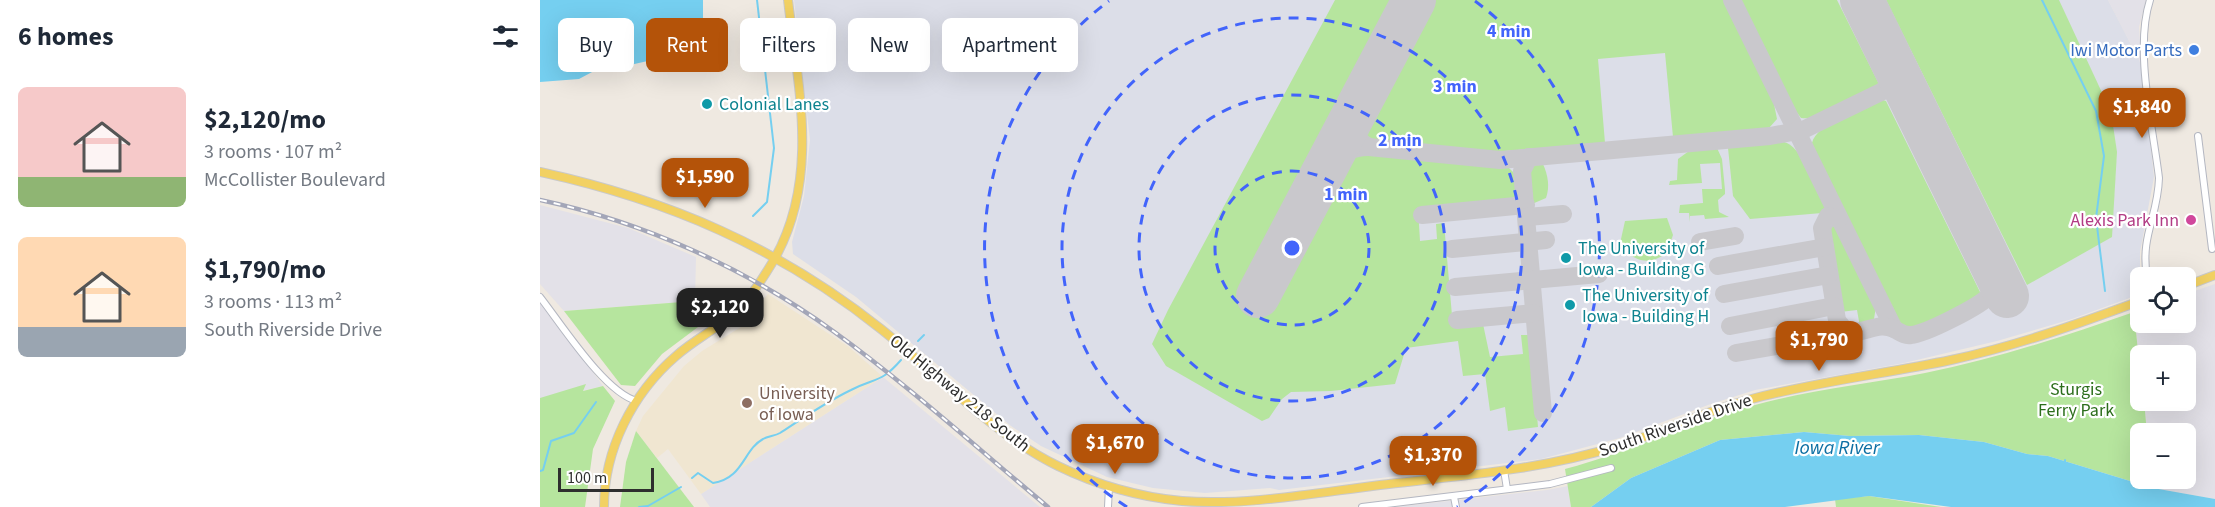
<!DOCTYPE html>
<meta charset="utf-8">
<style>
:root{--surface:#fff;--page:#f6f6f7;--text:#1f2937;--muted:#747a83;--accent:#b45309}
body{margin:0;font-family:"Source Sans 3",sans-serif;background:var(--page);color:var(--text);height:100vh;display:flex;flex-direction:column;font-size:22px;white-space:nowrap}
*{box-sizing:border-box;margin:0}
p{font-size:20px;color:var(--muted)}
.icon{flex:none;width:33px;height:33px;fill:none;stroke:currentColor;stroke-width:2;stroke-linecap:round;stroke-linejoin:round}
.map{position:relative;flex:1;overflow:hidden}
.panel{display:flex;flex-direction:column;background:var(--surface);width:540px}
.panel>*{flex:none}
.banner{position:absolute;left:18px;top:18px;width:570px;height:54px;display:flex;gap:12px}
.tools{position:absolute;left:1590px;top:267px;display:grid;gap:12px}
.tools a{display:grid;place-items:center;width:66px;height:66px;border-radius:9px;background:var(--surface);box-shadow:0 6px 24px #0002;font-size:30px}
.scale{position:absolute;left:18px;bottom:15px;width:96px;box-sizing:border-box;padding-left:6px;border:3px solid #2e2e2e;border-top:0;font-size:16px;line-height:21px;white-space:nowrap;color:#2e2e2e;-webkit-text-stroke:4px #fff;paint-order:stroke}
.price{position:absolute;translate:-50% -51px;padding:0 14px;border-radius:12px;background:var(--accent);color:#fff;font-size:20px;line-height:39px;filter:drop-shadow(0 2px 3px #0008)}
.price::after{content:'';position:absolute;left:50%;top:36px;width:18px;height:14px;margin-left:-9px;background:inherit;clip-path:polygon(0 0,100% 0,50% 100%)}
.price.current{background:#222;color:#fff}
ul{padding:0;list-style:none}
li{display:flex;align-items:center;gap:18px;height:150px;padding:0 18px}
li span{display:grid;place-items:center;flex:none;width:168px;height:120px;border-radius:9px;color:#555}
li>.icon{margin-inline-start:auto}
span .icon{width:72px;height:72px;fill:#fffc;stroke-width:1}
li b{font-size:26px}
h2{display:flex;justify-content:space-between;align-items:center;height:72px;padding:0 18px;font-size:26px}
.chip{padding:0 21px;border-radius:9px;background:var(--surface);box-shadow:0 6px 24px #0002;font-size:21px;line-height:54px}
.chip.current{background:var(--accent);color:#fff}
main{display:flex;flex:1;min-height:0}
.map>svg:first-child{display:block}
.industrial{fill:#e3e1e8}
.education{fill:#f0e6d1}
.airport{fill:#dcdee8}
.green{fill:#b6e59e}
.water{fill:#75cff0}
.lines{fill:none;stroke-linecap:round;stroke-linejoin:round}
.stream{stroke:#75cff0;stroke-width:2}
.taxiway{stroke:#c9c8cc;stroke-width:18}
.runway{stroke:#c9c8cc;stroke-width:44}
.minor-casing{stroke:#b4b7c1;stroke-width:8}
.major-casing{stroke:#c9c9c9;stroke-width:10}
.minor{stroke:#fff;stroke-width:6}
.major{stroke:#f2d163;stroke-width:8}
.rail-casing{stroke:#a3a6b8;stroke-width:4.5}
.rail{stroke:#fff;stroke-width:2;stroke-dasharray:7;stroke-linecap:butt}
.ring{fill:none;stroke:#4264fb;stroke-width:3;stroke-dasharray:10 8}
.shop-dot{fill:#3f7fe0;stroke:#fff;stroke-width:2}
.culture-dot{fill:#0f9aa8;stroke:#fff;stroke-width:2}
.hotel-dot{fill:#d1479c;stroke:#fff;stroke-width:2}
.education-dot{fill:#8d6e63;stroke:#fff;stroke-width:2}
.labels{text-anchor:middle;stroke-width:4.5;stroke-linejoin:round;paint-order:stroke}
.shop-label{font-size:18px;fill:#366cbe;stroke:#fff;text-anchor:end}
.culture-label{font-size:18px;fill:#0d838f;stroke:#fff;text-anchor:start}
.hotel-label{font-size:18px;fill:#b23c85;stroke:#fff;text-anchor:end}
.park-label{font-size:18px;fill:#2c6e1b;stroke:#fff}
.education-label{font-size:18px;fill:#785e54;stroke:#fff;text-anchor:start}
.street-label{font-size:18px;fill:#2e2e2e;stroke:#fff}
.water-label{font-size:20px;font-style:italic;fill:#0d6fa3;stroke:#fff}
.centre{fill:#4264fb;stroke:#fff;stroke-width:3}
.ring-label{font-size:18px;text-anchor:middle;font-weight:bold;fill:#4264fb;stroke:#fff;stroke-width:4.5;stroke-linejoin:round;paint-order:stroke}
</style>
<main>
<section class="panel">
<h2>6 homes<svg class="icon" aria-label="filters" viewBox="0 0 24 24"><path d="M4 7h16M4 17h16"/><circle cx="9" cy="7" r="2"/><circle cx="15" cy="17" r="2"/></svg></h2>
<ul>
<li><span style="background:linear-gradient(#f6c9c9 75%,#8fb573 0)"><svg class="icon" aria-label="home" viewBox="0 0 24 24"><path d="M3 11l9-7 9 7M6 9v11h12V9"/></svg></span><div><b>$2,120/mo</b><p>3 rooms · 107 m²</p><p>McCollister Boulevard</p></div></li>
<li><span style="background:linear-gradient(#ffd9b3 75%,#9aa5b1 0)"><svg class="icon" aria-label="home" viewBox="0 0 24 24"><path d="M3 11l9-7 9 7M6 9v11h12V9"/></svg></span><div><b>$1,790/mo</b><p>3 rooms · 113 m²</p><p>South Riverside Drive</p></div></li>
</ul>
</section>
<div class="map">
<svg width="1675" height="507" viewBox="0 0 1675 507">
<rect width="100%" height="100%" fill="#efe9e1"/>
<g class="industrial">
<path d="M1568,0H1606L1599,27L1602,66Z"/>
<path d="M0,205L88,228L156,257L155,301L24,311L0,284Z"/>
<path d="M1675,284V499L1613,488L1612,479L1646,478V434L1607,433L1604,401L1646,400V356H1600V371L1594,312L1600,309V322H1646V294Z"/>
<path d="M0,303L50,368L63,386L0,401Z"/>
<path d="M343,377L500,507H170L161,494Z"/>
<path d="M1028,486L1031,507H855L1007,490Z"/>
</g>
<path class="education" d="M228,294L309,347L343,377L161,494L128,449L117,458L96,431L103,416L144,366L162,351L201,327Z"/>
<path class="airport" d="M254,0H1568L1602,66L1614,177L1600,252V290L1595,296L1532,319L1457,341L1364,363L1215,390L1168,405L1080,438L1001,459L739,490L730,488L665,493L613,488L567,477L501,446L471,426L316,297L253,254L252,242L264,196L270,140Z"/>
<g class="green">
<path d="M795,0H862L704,301L724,312L801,163C811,156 819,155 831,155L969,168L977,176L980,193L971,199L878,208L880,241L897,239L896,224L904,223L913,327L943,324L950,357L983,354L981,335H990L998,427L968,431L965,407L950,411L945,374L923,376L918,341L866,348L855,384L791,391L751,392L742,399L729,418L722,421L626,366L612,344L628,310Z"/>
<path d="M886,0H1186L1232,94L1237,119L1229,128L1133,137L1125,53L1058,59L1065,143L953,152L830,139L823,132L821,123Z"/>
<path d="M1197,0H1297L1339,84L1337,89C1316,99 1285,121 1261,118L1246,98Z"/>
<path d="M1346,0H1519L1571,112L1577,152L1572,237L1487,285Z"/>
<path d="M1340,99L1346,101L1441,294L1394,320L1369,329L1358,323L1348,308L1279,168L1272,143C1277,123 1322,108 1340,99Z"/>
<path d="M1244,142C1259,144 1284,193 1286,208L1282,213L1210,219L1193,196L1188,148Z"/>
<path d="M1177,148L1182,159L1185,190V194L1178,200L1179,212L1189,217L1165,219L1164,215L1150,216V222L1149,213H1139L1140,205L1163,203L1162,189H1182L1180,163L1160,164L1162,183L1129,185L1130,181L1137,180L1138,159L1149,151Z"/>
<path d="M1003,164C1008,175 1010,187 1006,198L992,204L988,175L994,165Z"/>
<path d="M1127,218L1133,235L1127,252C1110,268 1087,261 1081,239L1085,221Z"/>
<path d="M1292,222L1296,225L1336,306L1334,319L1320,327L1317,310L1300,312L1287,230Z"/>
<path d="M155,301L166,321L122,354L95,386L81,385L24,311Z"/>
<path d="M1594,312L1600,371V400L1604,401L1607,433L1600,434V478L1612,479L1613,488L1508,456L1487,454L1444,442L1379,435L1310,436L1264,432L1180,440L1091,478L1051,507H1031L1025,469C1090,452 1150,422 1215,405C1270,390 1328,384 1385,373C1456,359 1525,336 1594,312Z"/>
<path d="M46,384L43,391L63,386L75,401L53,449L45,507H0V398Z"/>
<path d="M96,431L154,507H80L86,462Z"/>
<path d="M1329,496L1401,507H1296L1295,499Z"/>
</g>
<g class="water">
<path d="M0,0H163V23L140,48L121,58L90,65L67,64L39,79L0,82Z"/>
<path d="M1264,432L1310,436L1379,435L1444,442L1487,454L1508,456L1613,488L1675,499V507H1411L1329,496L1245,507H1051L1091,478L1180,440Z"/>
</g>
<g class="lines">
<g class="stream">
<path d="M1502,0L1556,111L1564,156L1556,218L1565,291"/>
<path d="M213,216L227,202L234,148L217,0"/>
<path d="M378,341L384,335"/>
<path d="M1525,463V460"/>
<path d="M0,471L3,470L11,441L34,433L56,402"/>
<path d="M152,478L158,473L173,483C204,478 203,450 223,439C228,436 235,436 240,433C263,418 286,402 311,390C336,377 340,384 361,360"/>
<path d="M99,507L108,506L141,487"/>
</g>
<g class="taxiway">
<path d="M1192,0L1354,329C1360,332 1364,336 1371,335C1385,334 1441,306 1450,295C1456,286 1456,278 1454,268"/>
<path d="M829,147C794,129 831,83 844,59"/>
<path d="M989,157L982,171L1003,413"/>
<path d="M882,215L986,205"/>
<path d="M987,217L1023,214"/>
<path d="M1299,219L1288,216L1282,228L1297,320C1313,347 1333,318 1354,329"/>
<path d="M758,222C775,191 787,146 829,147L960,160L1230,136L1263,130L1343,91C1353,80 1353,70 1349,56"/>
<path d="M1160,242L1195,236"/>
<path d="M912,249L1006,240"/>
<path d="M1178,266L1285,247"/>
<path d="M915,287L1059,274"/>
<path d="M1184,294L1289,275"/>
<path d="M917,320L994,313"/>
<path d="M1190,326L1294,306"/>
<path d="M1196,353L1312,333"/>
</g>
<g class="runway">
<path d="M1322,0L1467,296"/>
<path d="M718,296L874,0"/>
</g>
<g class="minor-casing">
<g id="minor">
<path d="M1658,136L1672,249"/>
<path d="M1607,278C1600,235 1618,217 1619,178C1613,127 1594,49 1610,0"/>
<path d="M0,297C22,325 65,393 97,401"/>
<path d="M964,470L967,489"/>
<path d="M914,497L916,507"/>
<path d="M568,507L569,487"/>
<path d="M822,507L1010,484L1071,468"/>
</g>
</g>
<g class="major-casing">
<g id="major">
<path d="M0,172C128,200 238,247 341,329C399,375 452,434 518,466C557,485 599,497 642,501C707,506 775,493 840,485C919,476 1001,470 1078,446C1122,432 1163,412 1208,400C1274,382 1344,374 1411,360C1476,346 1538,324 1600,301"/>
<path d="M1646,286L1675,275"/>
<path d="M64,507C64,449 93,393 136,356C155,339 180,327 198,310C212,296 225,275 235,258C280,177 258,86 248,0"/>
</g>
</g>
<use href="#minor" class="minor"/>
<use href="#major" class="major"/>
<g class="rail-casing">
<path id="rail" d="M0,200C104,222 207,269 293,331C368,385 437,448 508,507"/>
</g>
<use href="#rail" class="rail"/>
</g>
<g class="ring">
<circle cx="752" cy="248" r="77"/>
<circle cx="752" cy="248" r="153"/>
<circle cx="752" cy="248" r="230"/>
<path d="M587 507A307 307 0 0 1 569 1M935 1A307 307 0 0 1 917 507"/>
</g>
<circle class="shop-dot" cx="1654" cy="50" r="6"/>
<g class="culture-dot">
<circle cx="167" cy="104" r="6"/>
<circle cx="1026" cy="258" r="6"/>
<circle cx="1030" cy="305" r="6"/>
</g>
<circle class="hotel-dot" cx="1651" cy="220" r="6"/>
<circle class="education-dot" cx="207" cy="403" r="6"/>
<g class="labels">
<g class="shop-label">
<text x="1642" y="56">Iwi Motor Parts</text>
</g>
<g class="culture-label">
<text x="179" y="110">Colonial Lanes</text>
<text x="1038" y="254">The University of<tspan x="1038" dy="21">Iowa - Building G</tspan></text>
<text x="1042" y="301">The University of<tspan x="1042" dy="21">Iowa - Building H</tspan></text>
</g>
<g class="hotel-label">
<text x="1639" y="226">Alexis Park Inn</text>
</g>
<g class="park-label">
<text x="1536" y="395">Sturgis<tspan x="1536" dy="21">Ferry Park</tspan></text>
</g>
<g class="education-label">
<text x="219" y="399">University<tspan x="219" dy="21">of Iowa</tspan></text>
</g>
<g class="street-label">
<text transform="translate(420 393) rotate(39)" y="6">Old Highway 218 South</text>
<text transform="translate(1135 425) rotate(-19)" y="6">South Riverside Drive</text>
</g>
<g class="water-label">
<text x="1297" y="454">Iowa River</text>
</g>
</g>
<circle cx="752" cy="248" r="9" class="centre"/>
<g class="ring-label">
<text x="969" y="37">4 min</text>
<text x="915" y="92">3 min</text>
<text x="860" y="146">2 min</text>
<text x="806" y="200">1 min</text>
</g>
</svg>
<div class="tools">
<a><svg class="icon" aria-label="locate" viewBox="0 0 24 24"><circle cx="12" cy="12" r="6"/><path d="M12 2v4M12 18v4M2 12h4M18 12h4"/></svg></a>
<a>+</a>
<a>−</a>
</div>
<div class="scale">100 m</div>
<b class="price" style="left:1602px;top:139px">$1,840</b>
<b class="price" style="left:165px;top:209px">$1,590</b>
<b class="price current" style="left:180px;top:339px">$2,120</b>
<b class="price" style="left:1279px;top:372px">$1,790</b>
<b class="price" style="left:575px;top:475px">$1,670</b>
<b class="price" style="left:893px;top:487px">$1,370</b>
<div class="banner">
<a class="chip">Buy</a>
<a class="chip current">Rent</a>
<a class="chip">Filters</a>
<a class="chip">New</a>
<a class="chip">Apartment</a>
</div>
</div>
</main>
